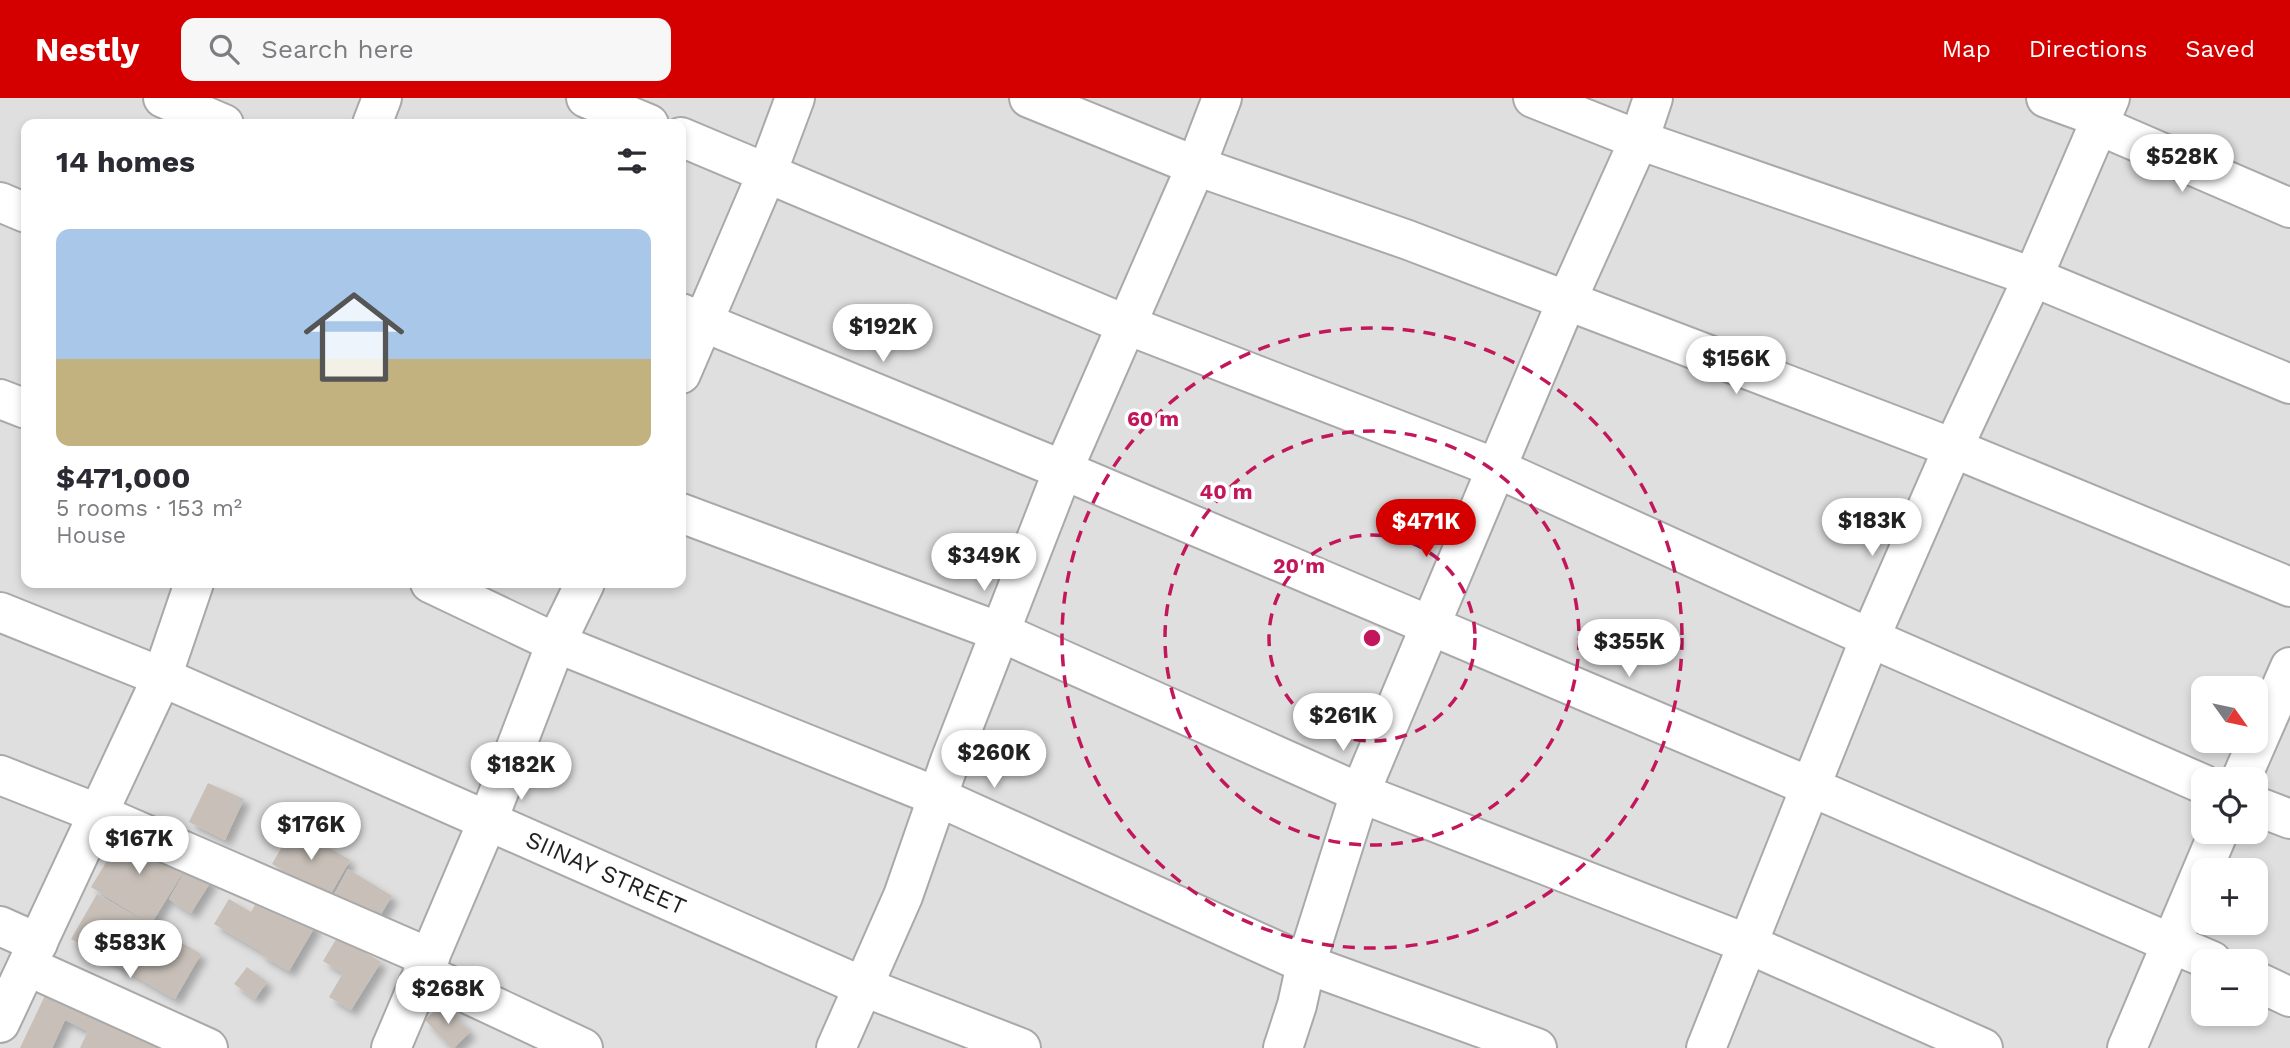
<!DOCTYPE html>
<meta charset="utf-8">
<style>
:root{--surface:#fff;--page:#f7f7f7;--text:#2b2b33;--muted:#7c7c81;--line:#e1e1e2;--accent:#d40000}
body{margin:0;font-family:"Work Sans",sans-serif;background:var(--page);color:var(--text);height:100vh;display:flex;flex-direction:column;font-size:26px;white-space:nowrap}
*{box-sizing:border-box;margin:0}
p{font-size:23px;color:var(--muted)}
.icon{flex:none;width:38px;height:38px;fill:none;stroke:currentColor;stroke-width:2;stroke-linecap:round;stroke-linejoin:round}
.map{position:relative;flex:1;overflow:hidden}
.drawer{position:absolute;left:21px;top:21px;width:665px;height:469px;display:flex;flex-direction:column;background:var(--surface);border-radius:14px;box-shadow:0 4px 10px #0003}
.drawer>*{flex:none}
.needle{width:46px;rotate:123deg}
.controls{position:absolute;left:2191px;top:578px;display:grid;gap:14px}
.controls a{display:grid;place-items:center;width:77px;height:77px;border-radius:14px;background:var(--surface);box-shadow:0 4px 10px #0003;font-size:35px}
.price{position:absolute;translate:-50% -60px;padding:0 16px;border-radius:24px;background:#fff;color:#222;font-size:23px;line-height:46px;filter:drop-shadow(0 2px 4px #0008)}
.price::after{content:'';position:absolute;left:50%;top:42px;width:21px;height:16px;margin-left:-10px;background:inherit;clip-path:polygon(0 0,100% 0,50% 100%)}
.price.on{background:var(--accent);color:#fff}
ul{padding:0;list-style:none}
li{display:grid;align-content:center;gap:14px;height:371px;padding:0 35px}
li+li{border-top:2px solid var(--line)}
li span{display:grid;place-items:center;height:217px;border-radius:14px;color:#555}
li>.icon{margin-inline-start:auto}
span .icon{width:126px;height:126px;fill:#fffc;stroke-width:1}
li b{font-size:30px}
h2{display:flex;justify-content:space-between;align-items:center;height:84px;padding:0 35px;font-size:30px}
header{display:flex;align-items:center;gap:42px;box-sizing:border-box;height:98px;padding:0 35px;background:var(--accent);color:#fff}
header strong{font-size:33px}
nav{display:flex;gap:38px;margin-inline-start:auto;font-size:24px}
.search{width:490px;height:63px;background:var(--page);display:flex;align-items:center;gap:18px;box-sizing:border-box;padding:0 24px;border-radius:14px;color:var(--muted);font-size:26px}
.map>svg:first-child{display:block}
.residential{fill:#e0dfdf;fill-rule:evenodd}
.building{fill:#c7bfb8;filter:url(#shadow)}
.lines{fill:none;stroke-linecap:round;stroke-linejoin:round}
.minor-casing{stroke:#a9a9a9;stroke-width:42}
.minor{stroke:#fff;stroke-width:38}
.ring{fill:none;stroke:#c2185b;stroke-width:3.5;stroke-dasharray:12 9}
.labels{text-anchor:middle;stroke-width:7;stroke-linejoin:round;paint-order:stroke}
.street-label{font-size:24px;fill:#222;stroke:#fff}
.centre{fill:#c2185b;stroke:#fff;stroke-width:3.5}
.ring-label{font-size:21px;text-anchor:middle;font-weight:bold;fill:#c2185b;stroke:#fff;stroke-width:7;stroke-linejoin:round;paint-order:stroke}
</style>
<header>
<strong>Nestly</strong>
<div class="search"><svg class="icon" aria-label="search" viewBox="0 0 24 24"><circle cx="10" cy="10" r="6"/><path d="M15 15l6 6"/></svg>Search here</div>
<nav><a>Map</a><a>Directions</a><a>Saved</a></nav>
</header>
<div class="map">
<svg width="2290" height="950" viewBox="0 0 2290 950">
<defs>
<filter id="shadow"><feDropShadow dx="6" dy="6" stdDeviation="3.5" flood-color="#0004"/></filter>
</defs>
<rect width="100%" height="100%" fill="#f2efe9"/>
<path class="residential" d="M0,0H2290V950H0ZM26,26H681V485H26ZM2203,590H2256V642H2203ZM2203,681H2256V733H2203ZM2203,772H2256V824H2203ZM2203,863H2256V915H2203Z"/>
<g class="building">
<path d="M208,685L244,701L225,742L189,724Z"/>
<path d="M293,729L350,762L329,799L272,766Z"/>
<path d="M127,730L187,768L151,826L91,789Z"/>
<path d="M188,768L212,782L191,815L169,801Z"/>
<path d="M348,771L392,798L375,826L332,800Z"/>
<path d="M97,796L201,856L175,901L71,841Z"/>
<path d="M261,796L316,827L289,873L261,857L262,854L214,826L229,801L251,814Z"/>
<path d="M338,838L381,864L351,912L329,899L343,875L323,863Z"/>
<path d="M247,869L267,884L255,901L234,886Z"/>
<path d="M50,887L179,950H80L88,933L65,922L52,950H20Z"/>
<path d="M443,905L470,934L454,950H451L425,922Z"/>
</g>
<g class="lines">
<g class="minor-casing">
<g id="minor">
<path d="M163,0L224,26"/>
<path d="M586,0L649,26"/>
<path d="M1029,0L1196,68L1408,142L1953,350L2290,489"/>
<path d="M1533,0L1639,42L2033,179L2290,286"/>
<path d="M2046,0L2101,20"/>
<path d="M372,26L382,0"/>
<path d="M2098,27L2290,110"/>
<path d="M681,39L1127,227L1496,370L1870,540L2203,686"/>
<path d="M0,104L26,115"/>
<path d="M681,215L1063,372L1811,689L2212,863"/>
<path d="M681,276L767,75L795,0"/>
<path d="M0,301L26,311"/>
<path d="M681,415L1000,534L1360,695L1748,846L1983,950"/>
<path d="M430,485L556,545L938,699L1306,866L1537,950"/>
<path d="M0,514L162,579L864,889L1021,950"/>
<path d="M0,677L99,716L430,860"/>
<path d="M2241,681L2290,569"/>
<path d="M2256,708L2290,721"/>
<path d="M0,828L38,845"/>
<path d="M27,868L208,950"/>
<path d="M423,875L583,950"/>
<path d="M2256,883L2290,899"/>
<path d="M0,925L162,579L194,485"/>
<path d="M391,950L488,722L556,545L585,485"/>
<path d="M836,950L903,798L950,663L1063,372L1196,68L1222,0"/>
<path d="M1283,950L1297,907L1306,866L1360,695L1567,202L1639,42L1653,0"/>
<path d="M1706,950L1870,540L1953,350L2033,179L2110,0"/>
<path d="M2127,950L2219,733"/>
</g>
</g>
<use href="#minor" class="minor"/>
</g>
<g class="ring">
<circle cx="1372" cy="540" r="103"/>
<circle cx="1372" cy="540" r="207"/>
<circle cx="1372" cy="540" r="310"/>
</g>
<g class="labels">
<g class="street-label">
<text transform="translate(606 775) rotate(24)" y="8">SIINAY STREET</text>
</g>
</g>
<circle cx="1372" cy="540" r="10" class="centre"/>
<g class="ring-label">
<text x="1153" y="328">60 m</text>
<text x="1226" y="401">40 m</text>
<text x="1299" y="475">20 m</text>
</g>
</svg>
<div class="controls">
<a><svg class="needle" viewBox="-14 -14 28 28"><path d="M0-13l5 13h-10z" fill="#e53935"/><path d="M0 13l5-13h-10z" fill="#7c7c81"/></svg></a>
<a><svg class="icon" aria-label="locate" viewBox="0 0 24 24"><circle cx="12" cy="12" r="6"/><path d="M12 2v4M12 18v4M2 12h4M18 12h4"/></svg></a>
<a>+</a>
<a>−</a>
</div>
<b class="price" style="left:2182px;top:96px">$528K</b>
<b class="price" style="left:883px;top:266px">$192K</b>
<b class="price" style="left:1736px;top:298px">$156K</b>
<b class="price" style="left:1872px;top:460px">$183K</b>
<b class="price on" style="left:1426px;top:461px">$471K</b>
<b class="price" style="left:984px;top:495px">$349K</b>
<b class="price" style="left:1629px;top:581px">$355K</b>
<b class="price" style="left:1343px;top:655px">$261K</b>
<b class="price" style="left:994px;top:692px">$260K</b>
<b class="price" style="left:521px;top:704px">$182K</b>
<b class="price" style="left:311px;top:764px">$176K</b>
<b class="price" style="left:139px;top:778px">$167K</b>
<b class="price" style="left:130px;top:882px">$583K</b>
<b class="price" style="left:448px;top:928px">$268K</b>
<section class="drawer">
<h2>14 homes<svg class="icon" aria-label="filters" viewBox="0 0 24 24"><path d="M4 7h16M4 17h16"/><circle cx="9" cy="7" r="2"/><circle cx="15" cy="17" r="2"/></svg></h2>
<ul>
<li><span style="background:linear-gradient(#a9c7e8 60%,#c2b280 0)"><svg class="icon" aria-label="home" viewBox="0 0 24 24"><path d="M3 11l9-7 9 7M6 9v11h12V9"/></svg></span><div><b>$471,000</b><p>5 rooms · 153 m²</p><p>House</p></div></li>
</ul>
</section>
</div>
